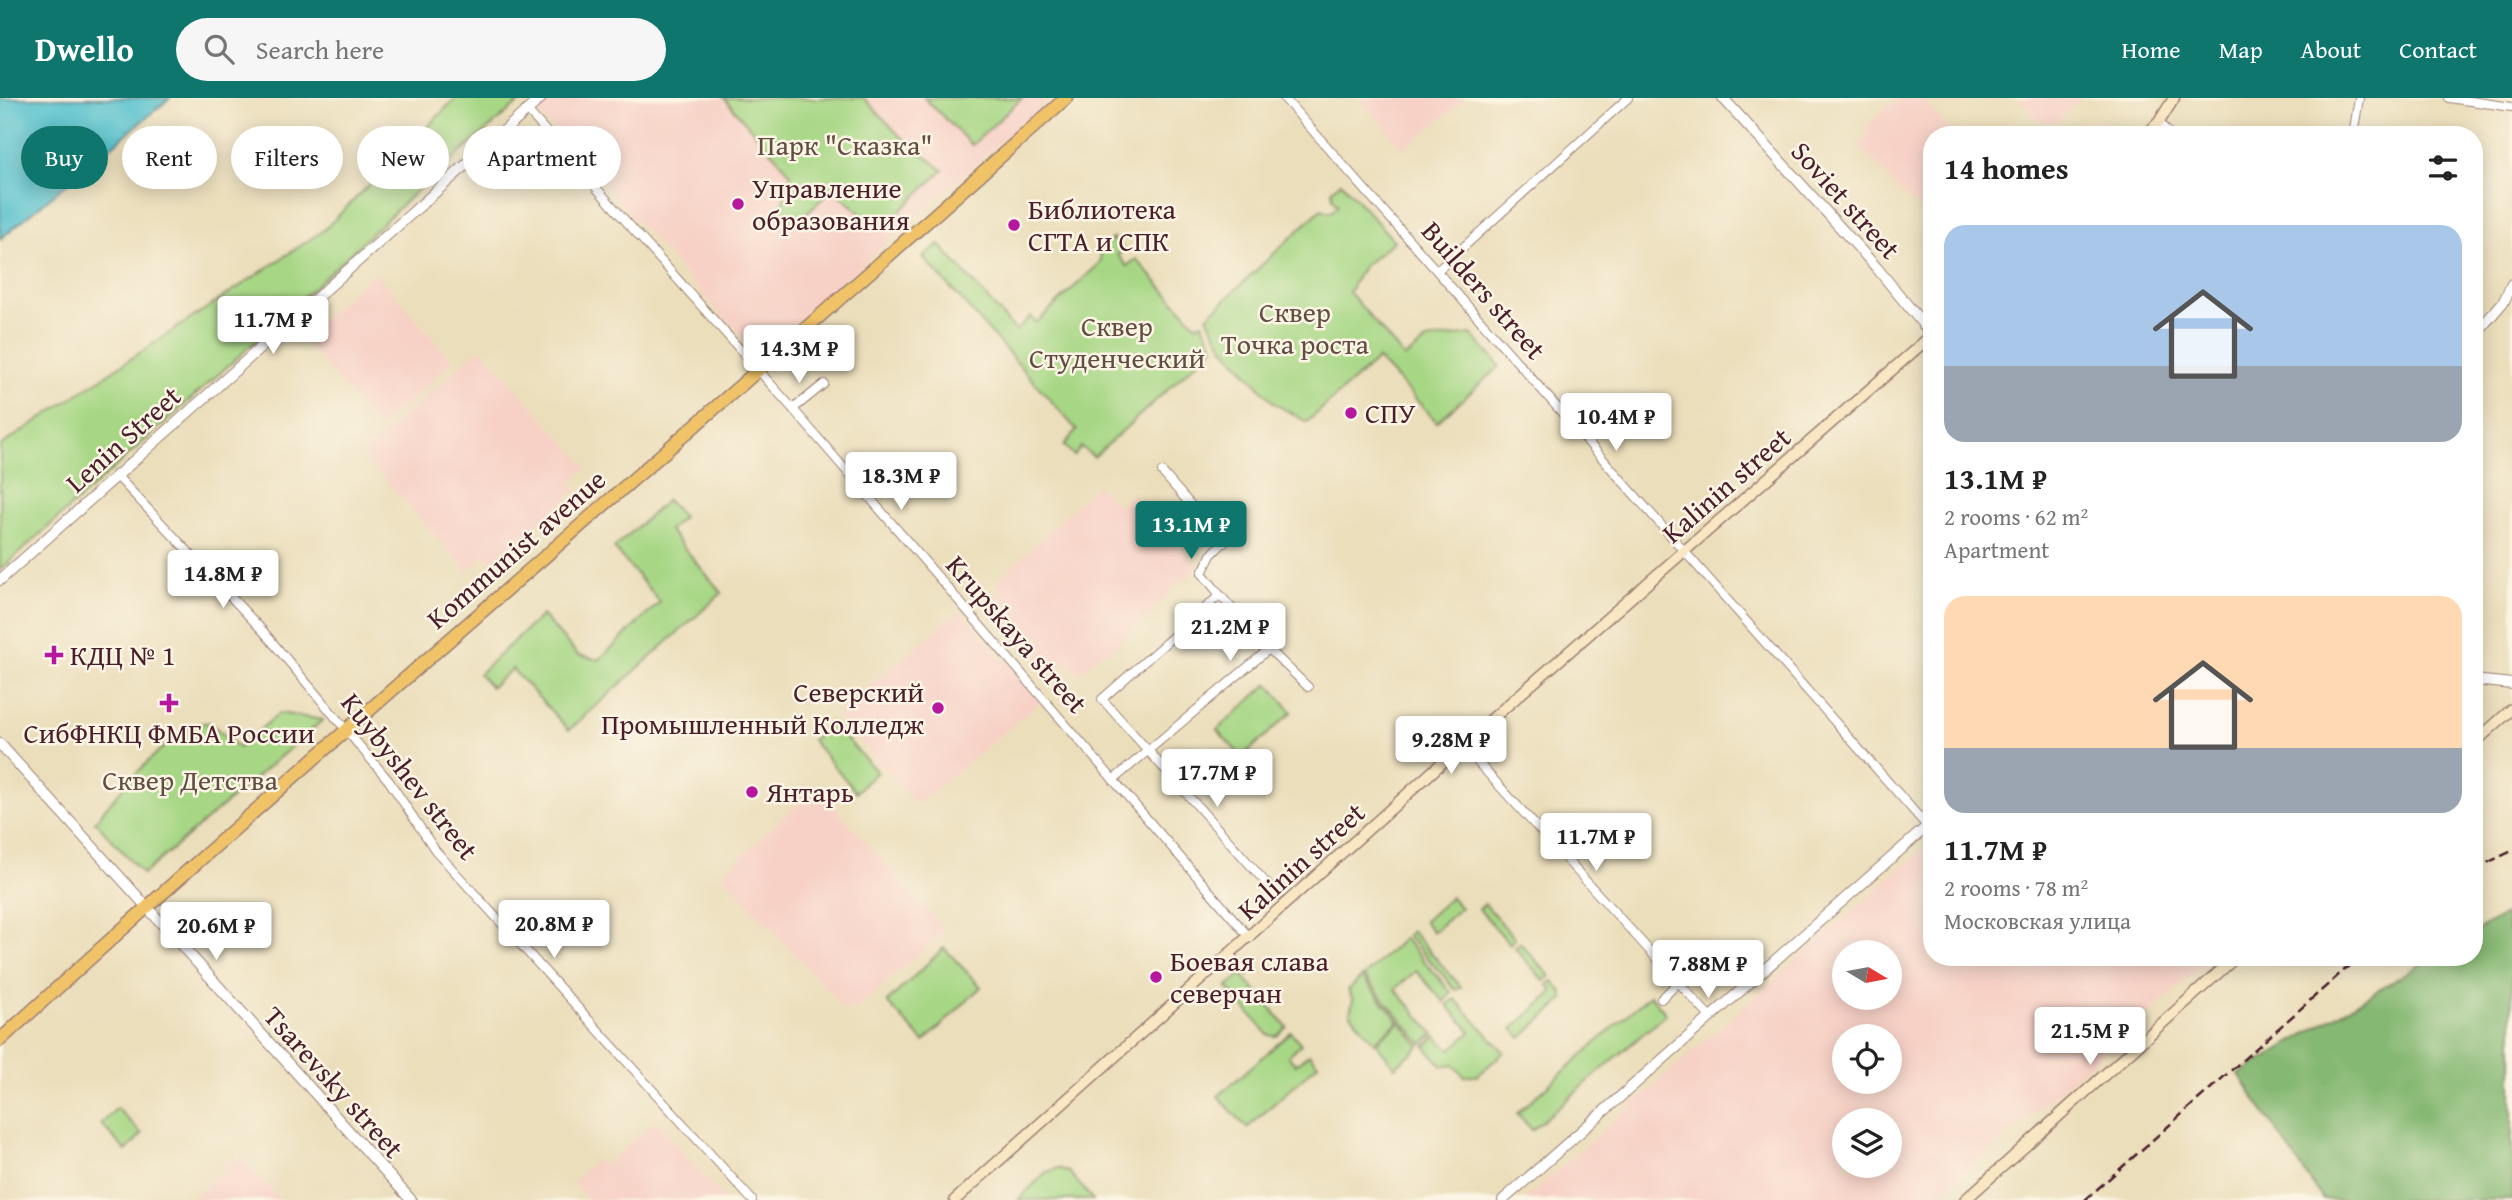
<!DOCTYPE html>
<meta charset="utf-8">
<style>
:root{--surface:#fff;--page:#f6f6f6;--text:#222;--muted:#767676;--accent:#0f766e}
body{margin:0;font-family:"Gentium Book Plus",serif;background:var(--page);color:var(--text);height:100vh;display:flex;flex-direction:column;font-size:26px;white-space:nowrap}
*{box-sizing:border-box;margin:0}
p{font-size:23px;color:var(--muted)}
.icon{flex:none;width:38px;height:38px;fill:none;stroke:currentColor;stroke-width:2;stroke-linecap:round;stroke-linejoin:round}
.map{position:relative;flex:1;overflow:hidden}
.details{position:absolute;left:1923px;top:28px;width:560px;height:840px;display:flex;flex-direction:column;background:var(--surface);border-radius:28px;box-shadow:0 4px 18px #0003}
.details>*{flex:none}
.banner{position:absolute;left:21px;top:28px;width:665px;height:63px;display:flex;gap:14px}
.needle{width:46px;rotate:100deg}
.fabs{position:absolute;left:1832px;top:842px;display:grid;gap:14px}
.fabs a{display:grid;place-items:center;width:70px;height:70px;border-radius:50%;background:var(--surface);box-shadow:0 4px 18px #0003;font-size:35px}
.price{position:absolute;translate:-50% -60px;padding:0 16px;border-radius:7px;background:#fff;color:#222;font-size:23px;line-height:46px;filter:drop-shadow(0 2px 4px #0008)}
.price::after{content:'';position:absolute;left:50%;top:42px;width:21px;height:16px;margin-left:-10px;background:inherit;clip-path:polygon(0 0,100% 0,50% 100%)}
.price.current{background:var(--accent);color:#fff}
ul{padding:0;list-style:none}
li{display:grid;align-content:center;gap:14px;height:371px;padding:0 21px}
li span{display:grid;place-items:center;height:217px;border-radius:21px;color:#555}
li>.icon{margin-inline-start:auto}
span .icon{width:126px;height:126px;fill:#fffc;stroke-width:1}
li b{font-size:30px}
h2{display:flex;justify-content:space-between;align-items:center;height:84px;padding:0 21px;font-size:30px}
.pill{padding:0 24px;border-radius:32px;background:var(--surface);box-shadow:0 4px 18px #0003;font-size:24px;line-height:63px}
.pill.current{background:var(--accent);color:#fff}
header{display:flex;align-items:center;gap:42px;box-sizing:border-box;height:98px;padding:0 35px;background:var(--accent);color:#fff}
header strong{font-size:33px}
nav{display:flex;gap:38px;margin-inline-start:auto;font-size:24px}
.search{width:490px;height:63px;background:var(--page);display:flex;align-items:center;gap:18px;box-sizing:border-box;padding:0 24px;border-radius:38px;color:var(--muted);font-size:26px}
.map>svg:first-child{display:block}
.built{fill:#f7d1c6;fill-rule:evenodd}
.green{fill:#a7d785;stroke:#787b58;stroke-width:2}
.forest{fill:#85b872;stroke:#686c4e;stroke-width:2}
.water{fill:#54c1cd;stroke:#4f707c;stroke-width:2}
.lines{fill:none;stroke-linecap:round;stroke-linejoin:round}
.minor-casing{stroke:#9a7e73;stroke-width:10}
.tertiary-casing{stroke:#9a7e73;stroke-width:12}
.secondary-casing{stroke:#9a7e73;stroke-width:13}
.primary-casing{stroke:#9a7e73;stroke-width:15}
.minor{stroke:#fff;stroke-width:8}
.tertiary{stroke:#fff;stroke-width:10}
.secondary{stroke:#f9e7c3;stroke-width:10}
.primary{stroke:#f1c369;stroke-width:12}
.rail{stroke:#4a1f2b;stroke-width:2.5;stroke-dasharray:10 5;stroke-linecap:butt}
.poi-dot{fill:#b5179e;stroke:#fcf5e5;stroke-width:2.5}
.labels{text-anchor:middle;stroke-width:5;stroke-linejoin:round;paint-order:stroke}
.park-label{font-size:28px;fill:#614d42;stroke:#fcf5e5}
.poi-label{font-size:28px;fill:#4a1f2b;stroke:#fcf5e5;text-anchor:start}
.street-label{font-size:28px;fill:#4a1f2b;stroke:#fcf5e5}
</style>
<header>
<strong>Dwello</strong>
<div class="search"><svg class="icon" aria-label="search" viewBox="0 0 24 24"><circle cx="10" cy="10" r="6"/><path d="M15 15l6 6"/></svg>Search here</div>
<nav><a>Home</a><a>Map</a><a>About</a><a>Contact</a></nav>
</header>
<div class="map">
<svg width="2512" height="1102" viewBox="0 0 2512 1102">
<rect width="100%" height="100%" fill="#fcf5e5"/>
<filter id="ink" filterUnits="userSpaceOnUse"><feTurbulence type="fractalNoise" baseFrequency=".0143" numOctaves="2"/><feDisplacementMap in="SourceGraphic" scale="14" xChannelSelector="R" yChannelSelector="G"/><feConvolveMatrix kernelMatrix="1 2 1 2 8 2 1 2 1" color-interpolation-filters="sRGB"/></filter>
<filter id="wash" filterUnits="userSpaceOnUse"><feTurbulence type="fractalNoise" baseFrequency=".00686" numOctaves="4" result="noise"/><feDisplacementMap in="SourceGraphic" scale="28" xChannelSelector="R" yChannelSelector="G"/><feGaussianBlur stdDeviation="1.57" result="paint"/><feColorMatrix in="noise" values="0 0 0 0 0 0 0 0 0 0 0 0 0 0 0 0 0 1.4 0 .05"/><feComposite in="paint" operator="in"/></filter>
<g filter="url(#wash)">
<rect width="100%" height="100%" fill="#ebdebb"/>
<g class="built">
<path d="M553,0H1051L759,258L537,13Z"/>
<path d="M1359,0H1464L1465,1L1404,51Z"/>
<path d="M1898,0H1922L1954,37H1932L1930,121L1914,103L1911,105L1858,46L1869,37L1863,30Z"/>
<path d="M2018,0H2082L2055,25L2039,23Z"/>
<path d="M375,174L453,264L379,329L302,240Z"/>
<path d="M480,250L587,369L570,385L576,392L494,466L485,457L467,473L362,355Z"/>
<path d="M1097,387L1118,409L1133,396L1197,468L1107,556L1104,553L1078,576L1066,564L1058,571L1053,565L1045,572L992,512L999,505L994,499L1002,491L996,484Z"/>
<path d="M960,512L1040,604L917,707L836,616Z"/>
<path d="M816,689L945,832L854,913L851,910L847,914L722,776Z"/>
<path d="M1932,743V859H2213L1933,1102H1524ZM1844,854H1890V900H1844ZM1844,938H1890V984H1844ZM1844,1022H1890V1068H1844Z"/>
<path d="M656,1023L723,1100L730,1102H588L572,1084L597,1061L604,1068Z"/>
<path d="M240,1058L280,1102H190Z"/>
</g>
<g class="green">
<path d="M456,0H524L422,88L267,233L0,472V348L324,132Z"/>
<path d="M724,0H864L899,37L943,72L880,133L833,91L792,128L780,114L791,76Z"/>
<path d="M924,0H1022L972,47Z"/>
<path d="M1341,84L1394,143L1363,169L1349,194L1405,260L1427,242L1471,236L1500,268L1437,324L1378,261L1307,324L1274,305L1224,250L1207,219L1321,111L1331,114L1338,107L1333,101L1332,92Z"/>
<path d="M1113,140L1123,151L1118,157L1127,168L1136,161L1196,227L1202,224L1214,249L1094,359L1081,349L1074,358L1064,347L1077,332L923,159L939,146L1016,233L1031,218L1036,225L1101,164L1100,153Z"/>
<path d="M667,402L683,419L669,432L722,495L569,632L512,571L491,589L479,576L542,517L578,557L599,562L660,504L614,450Z"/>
<path d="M1268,586L1292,614L1242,659L1217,632Z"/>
<path d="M279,615L323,622L143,776L95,723C114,699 179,621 210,625L239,650Z"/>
<path d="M831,624L877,674L856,694L812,642Z"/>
<path d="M1451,799L1461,810L1433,834L1424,823Z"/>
<path d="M1485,806L1515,841L1510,846L1479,811Z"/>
<path d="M1412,833L1461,889L1456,892L1407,837Z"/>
<path d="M1404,840L1451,894L1444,904L1416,873L1395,891L1434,936L1422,946L1364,878Z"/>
<path d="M1520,845L1550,878L1544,883L1515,850Z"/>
<path d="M944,850L981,889L924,944L887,904Z"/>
<path d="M1241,876L1287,929L1277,938L1268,937L1227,889Z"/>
<path d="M1362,879L1399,923L1374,944L1350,915L1353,902L1348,892Z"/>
<path d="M1553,883L1563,895V902L1521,940L1512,931L1553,894L1548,887Z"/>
<path d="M1650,897L1666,916L1532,1032L1517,1015Z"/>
<path d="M1455,901L1504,954L1477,978H1464L1453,966L1442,968L1425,948L1436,938L1450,952L1471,934L1447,907Z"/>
<path d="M1400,924L1420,948L1395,969L1376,945Z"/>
<path d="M1291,934L1301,946L1288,958L1296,967L1309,956L1318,966L1247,1030L1218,998Z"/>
<path d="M117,1010L142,1036L126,1053L101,1026Z"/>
<path d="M1058,1070L1069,1074L1093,1102H1018L1046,1074Z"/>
</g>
<path class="forest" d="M2505,816L2512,853V1102H2323L2239,976L2433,859H2474L2475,834Z"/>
<path class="water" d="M0,0H170L0,141Z"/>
</g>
<g filter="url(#ink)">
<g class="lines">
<g class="minor-casing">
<g id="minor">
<path d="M1284,0L1927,728"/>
<path d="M2449,0L2512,9"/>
<path d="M527,12L793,311L1250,840"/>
<path d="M2159,24L2170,37"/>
<path d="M2353,37L2359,0"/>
<path d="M1437,173L1628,0"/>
<path d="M793,311L824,286"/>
<path d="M1162,374L1224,445"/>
<path d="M116,377L263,533L389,683L435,752L752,1102"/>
<path d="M1220,497L1202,475L1211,457L1235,433"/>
<path d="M1462,647L1711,920"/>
<path d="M1113,682L1269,551L1308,589"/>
<path d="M1268,787L1102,601L1220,497L1269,551"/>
<path d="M1230,857L1244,873"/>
<path d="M1661,901L1678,885"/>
</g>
</g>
<g class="tertiary-casing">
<g id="tertiary">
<path d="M1723,0L1876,169L1932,237"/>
<path d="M2474,238L2504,203L2512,186"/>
<path d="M0,482L541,0"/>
<path d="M2474,582L2512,586"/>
<path d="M0,646L411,1102"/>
<path d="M1503,1102L1932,724"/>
</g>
</g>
<g class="secondary-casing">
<g id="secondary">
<path d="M2146,37L2159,24L2174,0"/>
<path d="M2474,645L2512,611"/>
<path d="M955,1102L1462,647L1932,237"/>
<path d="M1965,1102L2236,859"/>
</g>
</g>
<g class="primary-casing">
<path id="primary" d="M0,942C350,622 713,317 1066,0"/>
</g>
<use href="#minor" class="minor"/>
<use href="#tertiary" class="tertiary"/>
<use href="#secondary" class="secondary"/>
<use href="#primary" class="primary"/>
<g class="rail">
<path d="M2474,771L2512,753"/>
<path d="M2085,1102L2359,859"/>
</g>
</g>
</g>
<g class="poi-dot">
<circle cx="738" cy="106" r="7"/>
<circle cx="1014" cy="127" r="7"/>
<circle cx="1351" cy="315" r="7"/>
<path d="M50.5 546.5h7v7h7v7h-7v7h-7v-7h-7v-7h7z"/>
<path d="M165.5 594.5h7v7h7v7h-7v7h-7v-7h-7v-7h7z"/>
<circle cx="938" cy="610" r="7"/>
<circle cx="752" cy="694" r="7"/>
<circle cx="1156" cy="879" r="7"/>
</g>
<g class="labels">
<g class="park-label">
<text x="845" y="57">Парк "Сказка"</text>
<text x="1295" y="224">Сквер<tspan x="1295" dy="32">Точка роста</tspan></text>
<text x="1117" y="238">Сквер<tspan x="1117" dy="32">Студенческий</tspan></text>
<text x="190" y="692">Сквер Детства</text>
</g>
<g class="poi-label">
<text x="752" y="100">Управление<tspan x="752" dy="32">образования</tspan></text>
<text x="1028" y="121">Библиотека<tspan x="1028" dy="32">СГТА и СПК</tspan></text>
<text x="1365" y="325">СПУ</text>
<text x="70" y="567">КДЦ № 1</text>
<text x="924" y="604" text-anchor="end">Северский<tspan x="924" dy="32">Промышленный Колледж</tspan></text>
<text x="169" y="645" text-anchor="middle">СибФНКЦ ФМБА России</text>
<text x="766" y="704">Янтарь</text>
<text x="1170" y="873">Боевая слава<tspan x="1170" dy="32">северчан</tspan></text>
</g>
<g class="street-label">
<text transform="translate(1846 102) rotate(48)" y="10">Soviet street</text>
<text transform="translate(1484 192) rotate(49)" y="10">Builders street</text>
<text transform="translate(123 341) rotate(-42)" y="10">Lenin Street</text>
<text transform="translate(1726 387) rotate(-41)" y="10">Kalinin street</text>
<text transform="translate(516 451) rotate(-41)" y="10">Kommunist avenue</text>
<text transform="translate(1017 536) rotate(49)" y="10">Krupskaya street</text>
<text transform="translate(410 678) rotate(52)" y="10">Kuybyshev street</text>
<text transform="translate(1301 763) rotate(-42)" y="10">Kalinin street</text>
<text transform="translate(334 984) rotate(48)" y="10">Tsarevsky street</text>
</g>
</g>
</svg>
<div class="fabs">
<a><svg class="needle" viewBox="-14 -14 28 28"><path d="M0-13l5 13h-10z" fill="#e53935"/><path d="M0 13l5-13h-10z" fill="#767676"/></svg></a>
<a><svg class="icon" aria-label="locate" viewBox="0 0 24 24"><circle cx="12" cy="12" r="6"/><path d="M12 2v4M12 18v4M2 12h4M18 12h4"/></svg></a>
<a><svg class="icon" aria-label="layers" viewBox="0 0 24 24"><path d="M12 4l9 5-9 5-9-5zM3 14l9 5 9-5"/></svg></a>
</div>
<b class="price" style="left:273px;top:258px">11.7M ₽</b>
<b class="price" style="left:799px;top:287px">14.3M ₽</b>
<b class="price" style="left:1616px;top:355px">10.4M ₽</b>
<b class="price" style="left:901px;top:414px">18.3M ₽</b>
<b class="price current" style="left:1191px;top:463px">13.1M ₽</b>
<b class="price" style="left:223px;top:512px">14.8M ₽</b>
<b class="price" style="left:1230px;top:565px">21.2M ₽</b>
<b class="price" style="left:1451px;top:678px">9.28M ₽</b>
<b class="price" style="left:1217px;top:711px">17.7M ₽</b>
<b class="price" style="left:1596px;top:775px">11.7M ₽</b>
<b class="price" style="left:554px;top:862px">20.8M ₽</b>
<b class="price" style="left:216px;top:864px">20.6M ₽</b>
<b class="price" style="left:1708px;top:902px">7.88M ₽</b>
<b class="price" style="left:2090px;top:969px">21.5M ₽</b>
<div class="banner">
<a class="pill current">Buy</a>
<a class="pill">Rent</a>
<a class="pill">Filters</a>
<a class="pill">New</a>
<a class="pill">Apartment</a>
</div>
<section class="details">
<h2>14 homes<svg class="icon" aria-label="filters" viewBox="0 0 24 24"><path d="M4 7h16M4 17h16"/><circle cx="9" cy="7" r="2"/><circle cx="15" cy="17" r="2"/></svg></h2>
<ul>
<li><span style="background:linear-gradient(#a9c7e8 65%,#9aa5b1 0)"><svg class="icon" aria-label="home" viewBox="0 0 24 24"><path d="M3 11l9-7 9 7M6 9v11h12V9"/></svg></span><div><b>13.1M ₽</b><p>2 rooms · 62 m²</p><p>Apartment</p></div></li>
<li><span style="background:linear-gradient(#ffd9b3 70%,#9aa5b1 0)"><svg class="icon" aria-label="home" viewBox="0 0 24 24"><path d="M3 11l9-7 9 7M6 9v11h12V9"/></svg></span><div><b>11.7M ₽</b><p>2 rooms · 78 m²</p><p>Московская улица</p></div></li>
</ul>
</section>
</div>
